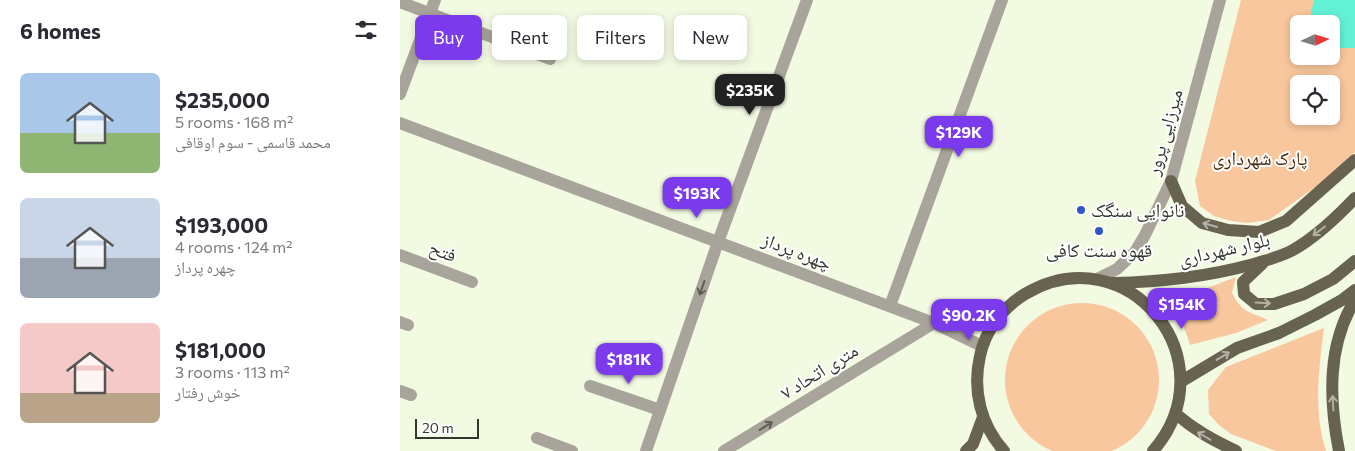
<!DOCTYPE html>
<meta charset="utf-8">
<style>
:root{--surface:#fff;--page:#f7f7f7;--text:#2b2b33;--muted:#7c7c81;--accent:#7c3aed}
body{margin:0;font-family:Commissioner,"Noto Naskh Arabic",sans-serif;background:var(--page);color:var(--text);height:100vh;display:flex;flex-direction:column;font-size:19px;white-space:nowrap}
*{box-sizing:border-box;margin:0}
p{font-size:16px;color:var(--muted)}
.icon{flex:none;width:28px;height:28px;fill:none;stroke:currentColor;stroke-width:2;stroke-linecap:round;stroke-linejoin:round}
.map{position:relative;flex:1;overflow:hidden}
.drawer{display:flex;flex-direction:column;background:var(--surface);width:400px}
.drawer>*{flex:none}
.guide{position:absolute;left:15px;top:15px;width:475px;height:45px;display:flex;gap:10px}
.needle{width:32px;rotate:86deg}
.buttons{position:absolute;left:890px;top:15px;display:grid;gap:10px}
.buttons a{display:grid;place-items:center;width:50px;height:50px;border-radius:8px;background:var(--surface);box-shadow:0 2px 8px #0003;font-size:25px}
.scale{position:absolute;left:15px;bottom:12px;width:64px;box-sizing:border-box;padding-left:5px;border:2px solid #34372e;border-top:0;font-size:14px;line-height:18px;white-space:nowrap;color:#34372e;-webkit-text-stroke:4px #fff;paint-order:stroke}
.price{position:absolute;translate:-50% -42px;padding:0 11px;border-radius:10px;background:var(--accent);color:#fff;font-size:16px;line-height:32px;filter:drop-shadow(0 1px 2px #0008)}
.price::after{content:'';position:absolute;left:50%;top:30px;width:15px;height:11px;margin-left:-8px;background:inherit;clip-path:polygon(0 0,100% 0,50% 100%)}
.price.current{background:#222;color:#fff}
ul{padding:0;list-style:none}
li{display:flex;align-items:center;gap:15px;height:125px;padding:0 20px}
li span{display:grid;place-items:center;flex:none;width:140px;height:100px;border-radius:8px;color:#555}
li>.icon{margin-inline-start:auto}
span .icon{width:60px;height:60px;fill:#fffc;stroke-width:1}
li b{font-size:21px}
h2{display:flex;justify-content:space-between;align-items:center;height:60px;padding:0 20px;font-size:21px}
.tag{padding:0 18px;border-radius:8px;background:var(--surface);box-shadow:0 2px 8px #0003;font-size:18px;line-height:45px}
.tag.current{background:var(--accent);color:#fff}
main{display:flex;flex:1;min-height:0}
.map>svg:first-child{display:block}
.green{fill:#f8c79d;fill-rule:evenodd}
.water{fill:#63f1d6}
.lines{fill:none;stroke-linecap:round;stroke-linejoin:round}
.minor{stroke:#a8a49b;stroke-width:12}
.major{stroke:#686251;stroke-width:12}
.oneway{stroke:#b4b0a8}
.oneway2{stroke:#5d5d54}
.poi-dot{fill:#2e57c6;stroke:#fff;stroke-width:2}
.labels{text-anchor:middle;stroke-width:4;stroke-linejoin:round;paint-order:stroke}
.street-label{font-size:19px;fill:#34372e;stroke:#fff}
.park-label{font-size:19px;fill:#472908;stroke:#fff}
.poi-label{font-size:19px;fill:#34372e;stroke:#fff;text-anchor:start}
</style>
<main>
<section class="drawer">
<h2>6 homes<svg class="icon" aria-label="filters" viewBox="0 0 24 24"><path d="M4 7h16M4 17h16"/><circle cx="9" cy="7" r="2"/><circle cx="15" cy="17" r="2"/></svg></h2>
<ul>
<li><span style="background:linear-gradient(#a9c7e8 60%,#8fb573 0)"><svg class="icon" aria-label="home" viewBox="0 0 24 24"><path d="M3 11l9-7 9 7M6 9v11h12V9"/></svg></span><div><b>$235,000</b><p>5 rooms · 168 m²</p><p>محمد قاسمی - سوم اوقافی</p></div></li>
<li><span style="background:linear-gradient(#c9d6e8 60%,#9aa5b1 0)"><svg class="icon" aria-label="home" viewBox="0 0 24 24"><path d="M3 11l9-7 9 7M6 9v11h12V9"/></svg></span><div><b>$193,000</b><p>4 rooms · 124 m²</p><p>چهره پرداز</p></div></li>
<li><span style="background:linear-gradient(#f6c9c9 70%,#b9a48a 0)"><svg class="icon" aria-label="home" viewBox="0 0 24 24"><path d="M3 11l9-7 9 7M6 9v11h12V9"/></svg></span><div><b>$181,000</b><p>3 rooms · 113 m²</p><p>خوش رفتار</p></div></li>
</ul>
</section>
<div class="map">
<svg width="955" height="451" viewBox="0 0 955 451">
<rect width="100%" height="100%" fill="#f3fae2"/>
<g class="green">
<path d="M841,0H955V152L935,173L869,220L847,223L831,221L814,216L800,206L795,181ZM899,24H931V56H899ZM899,84H931V116H899Z"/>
<path d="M836,277L832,293C841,312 850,312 868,320L836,333L790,345C782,317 776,313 755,294L797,292Z"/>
<circle cx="682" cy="380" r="77"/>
<path d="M924,328C919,368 913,411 926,451H876L831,434L819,425L809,414L808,390L826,367Z"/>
</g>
<path class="water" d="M914,0H955V48H939L931,45V24H913L911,13Z"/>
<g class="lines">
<g class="minor">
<path d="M0,2L150,59"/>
<path d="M0,94L35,0"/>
<path d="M0,123L534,323L582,346"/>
<path d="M0,255L72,282"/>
<path d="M697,279L717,269L735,252L745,235L771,181L820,0"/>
<path d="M490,306L602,0"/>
<path d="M0,322L8,325"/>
<path d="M190,386L260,410"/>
<path d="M0,391L11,395"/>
<path d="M137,438L172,451"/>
<path d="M246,451L318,242L407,0"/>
<path d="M324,451L534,323"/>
</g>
<g class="major">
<path d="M771,181L782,206L802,223L828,230L859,232L886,221L955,160"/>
<path d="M862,264L843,282L844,294L856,304H874L904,294L933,279L955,261"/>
<path d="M713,283C760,282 805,277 850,265C864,261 880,257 893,250C916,237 937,217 955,198"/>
<path d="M782,381L837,348L879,333L915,315L942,300L955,290"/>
<path d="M776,414C796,431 813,440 836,451"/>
<path d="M566,451L573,444L583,417"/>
<path d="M604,451C581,425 572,391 580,356C585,331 602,308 625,294C728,233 831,361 753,451"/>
<path d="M939,451C929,400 927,345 955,300"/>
</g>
</g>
<defs><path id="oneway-shaft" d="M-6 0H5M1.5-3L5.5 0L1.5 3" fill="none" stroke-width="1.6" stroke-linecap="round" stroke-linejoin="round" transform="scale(1.25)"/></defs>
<g class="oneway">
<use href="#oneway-shaft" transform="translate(810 225) rotate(-164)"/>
<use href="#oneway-shaft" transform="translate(919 231) rotate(143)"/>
<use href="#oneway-shaft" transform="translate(863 303) rotate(3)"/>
<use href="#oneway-shaft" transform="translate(823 356) rotate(-31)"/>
<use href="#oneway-shaft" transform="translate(933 403) rotate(-93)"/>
<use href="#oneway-shaft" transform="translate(804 436) rotate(-150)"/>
</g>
<g class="oneway2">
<use href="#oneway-shaft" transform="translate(302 288) rotate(109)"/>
<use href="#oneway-shaft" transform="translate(366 426) rotate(-32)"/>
</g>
<g class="poi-dot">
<circle cx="681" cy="210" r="5"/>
<circle cx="699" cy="231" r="5"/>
</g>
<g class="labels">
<g class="street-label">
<text transform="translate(764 132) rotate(-74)" y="7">میرزایی پرور</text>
<text transform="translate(824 249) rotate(-13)" y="7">بلوار شهرداری</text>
<text transform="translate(43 251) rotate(21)" y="7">فتح</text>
<text transform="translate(397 251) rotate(21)" y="7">چهره پرداز</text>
<text transform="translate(419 371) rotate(-32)" y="7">۷ متری اتحاد</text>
</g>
<g class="park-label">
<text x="860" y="165">پارک شهرداری</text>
</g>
<g class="poi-label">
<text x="691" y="217">نانوایی سنگک</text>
<text x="699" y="257" text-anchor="middle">قهوه سنت کافی</text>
</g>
</g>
</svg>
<div class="buttons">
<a><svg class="needle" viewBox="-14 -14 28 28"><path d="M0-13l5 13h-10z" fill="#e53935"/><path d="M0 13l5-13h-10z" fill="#7c7c81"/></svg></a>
<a><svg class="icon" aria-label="locate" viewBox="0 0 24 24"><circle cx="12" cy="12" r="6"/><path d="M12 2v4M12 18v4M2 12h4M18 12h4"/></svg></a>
</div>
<div class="scale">20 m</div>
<b class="price current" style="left:350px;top:116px">$235K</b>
<b class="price" style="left:559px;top:158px">$129K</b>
<b class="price" style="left:297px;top:219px">$193K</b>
<b class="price" style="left:782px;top:330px">$154K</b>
<b class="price" style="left:569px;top:341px">$90.2K</b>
<b class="price" style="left:229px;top:385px">$181K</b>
<div class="guide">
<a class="tag current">Buy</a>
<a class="tag">Rent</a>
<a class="tag">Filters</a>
<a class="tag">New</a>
</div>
</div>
</main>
